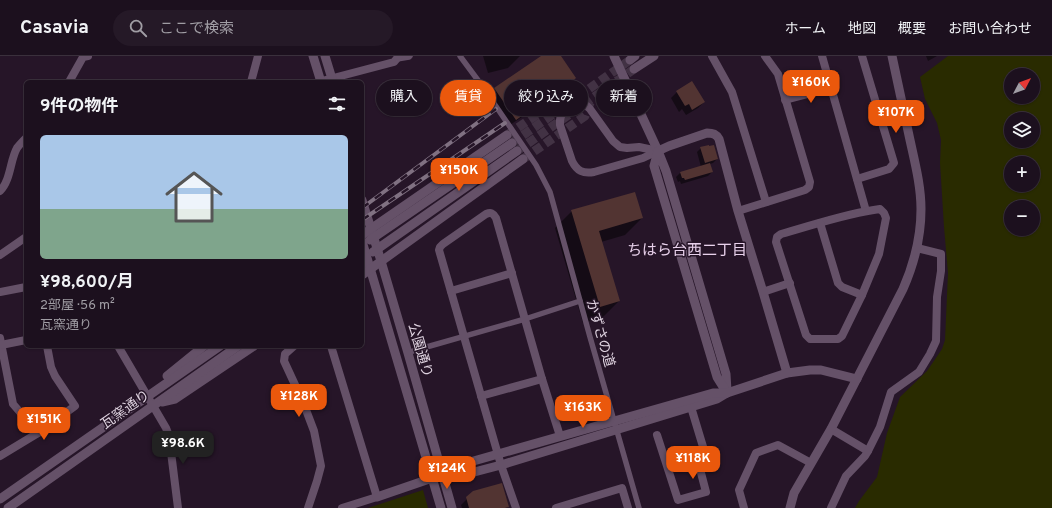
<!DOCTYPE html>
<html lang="ja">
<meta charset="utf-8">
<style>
:root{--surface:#1c101e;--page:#251927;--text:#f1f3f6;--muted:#a09da4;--line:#3a303c;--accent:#ea580c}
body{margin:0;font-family:Overpass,"Noto Sans JP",sans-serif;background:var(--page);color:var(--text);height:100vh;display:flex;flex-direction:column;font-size:15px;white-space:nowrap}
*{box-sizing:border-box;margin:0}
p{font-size:13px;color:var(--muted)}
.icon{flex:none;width:22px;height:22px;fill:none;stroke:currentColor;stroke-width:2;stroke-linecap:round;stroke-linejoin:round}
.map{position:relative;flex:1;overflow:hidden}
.details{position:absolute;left:24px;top:24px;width:340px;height:268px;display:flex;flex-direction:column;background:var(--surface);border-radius:6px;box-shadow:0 1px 3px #0004,0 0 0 1px var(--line)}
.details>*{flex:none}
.banner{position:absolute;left:376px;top:24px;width:380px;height:36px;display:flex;gap:8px}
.needle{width:26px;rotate:49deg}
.tools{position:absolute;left:1004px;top:12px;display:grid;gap:8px}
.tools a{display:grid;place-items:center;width:36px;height:36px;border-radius:50%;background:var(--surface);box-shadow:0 1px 3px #0004,0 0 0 1px var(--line);font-size:20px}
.price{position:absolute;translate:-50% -34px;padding:0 9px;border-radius:8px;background:var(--accent);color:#fff;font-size:13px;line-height:26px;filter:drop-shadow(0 1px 2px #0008)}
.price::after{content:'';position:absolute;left:50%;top:24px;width:12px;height:9px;margin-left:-6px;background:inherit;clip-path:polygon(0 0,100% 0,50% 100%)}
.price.selected{background:#222;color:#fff}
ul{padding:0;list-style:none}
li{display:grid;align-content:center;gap:8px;height:212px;padding:0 16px}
li span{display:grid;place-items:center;height:124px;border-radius:6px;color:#555}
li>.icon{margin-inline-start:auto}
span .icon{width:72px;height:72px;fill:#fffc;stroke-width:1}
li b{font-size:17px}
h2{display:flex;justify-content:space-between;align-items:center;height:48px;padding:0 16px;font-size:17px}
.pill{padding:0 14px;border-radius:18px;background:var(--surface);box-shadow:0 1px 3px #0004,0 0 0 1px var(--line);font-size:14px;line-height:36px}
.pill.selected{background:var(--accent);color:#fff}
header{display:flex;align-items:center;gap:24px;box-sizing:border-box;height:56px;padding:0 20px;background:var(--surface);border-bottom:1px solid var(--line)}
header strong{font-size:19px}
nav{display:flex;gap:22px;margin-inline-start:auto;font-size:14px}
.search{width:280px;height:36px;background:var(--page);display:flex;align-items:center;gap:10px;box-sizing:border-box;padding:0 14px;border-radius:22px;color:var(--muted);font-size:15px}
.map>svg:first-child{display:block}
.green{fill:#292b00;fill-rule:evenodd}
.shadow{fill:#0007}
.building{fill:#523432}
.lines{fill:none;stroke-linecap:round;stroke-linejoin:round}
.tertiary-tunnel{stroke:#423244;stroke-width:9;stroke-dasharray:9 4.5;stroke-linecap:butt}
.pedestrian{stroke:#655168;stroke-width:5.5}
.minor{stroke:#655168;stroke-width:8}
.tertiary{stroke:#655168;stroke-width:9}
.rail-casing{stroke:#807182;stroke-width:4}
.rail{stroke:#261528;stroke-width:2.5;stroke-dasharray:8;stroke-linecap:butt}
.labels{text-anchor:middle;stroke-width:3;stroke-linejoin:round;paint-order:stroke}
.street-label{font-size:14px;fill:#dfd3e0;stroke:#261528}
.neighbourhood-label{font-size:15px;fill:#e8d1eb;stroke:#261528}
</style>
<header>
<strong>Casavia</strong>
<div class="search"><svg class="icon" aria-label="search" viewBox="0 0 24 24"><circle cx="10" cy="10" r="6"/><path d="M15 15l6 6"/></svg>ここで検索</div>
<nav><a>ホーム</a><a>地図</a><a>概要</a><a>お問い合わせ</a></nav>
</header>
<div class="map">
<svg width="1052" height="452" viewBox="0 0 1052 452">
<rect width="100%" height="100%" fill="#261528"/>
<g class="green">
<path d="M948,0H1052V452H855L859,445L877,421L887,377L900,341L927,315L942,293L945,284L948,217L944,171L940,107L941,84L937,67L925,43L920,21ZM1011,19H1033V41H1011ZM1011,63H1033V85H1011ZM1011,107H1033V129H1011ZM1011,151H1033V173H1011Z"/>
<path d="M423,434L428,452H368Z"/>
</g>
<g class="shadow">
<path d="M483,0H520L508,12L488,17Z"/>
<path d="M543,0H560L575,22L568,29L574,37L566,46L552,55L546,45L507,71L486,41L495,33Z"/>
<path d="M926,0H937L928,5Z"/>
<path d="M677,36L704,46L698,52L686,59L682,53L679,56L671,42Z"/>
<path d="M701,92L717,103L713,107L710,108L712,116L708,120L681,128L680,125L678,126L676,121L680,117L701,111L697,96Z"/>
<path d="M572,155L642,162L625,179L601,186L619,245L602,262L583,267L555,172Z"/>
<path d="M474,436L508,451L506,452H462L461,449Z"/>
</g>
<g class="building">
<path d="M541,0H561L576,22L569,28L575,37L561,47L554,38L516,64L494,32Z"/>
<path d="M692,25L705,46L692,54L689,48L685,50L676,35Z"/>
<path d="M709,89V90L714,89L718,103L705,107L700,91Z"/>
<path d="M710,107L713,116L685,124L684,122H682L680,116Z"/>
<path d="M635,136L643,162L599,175L620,245L600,251L571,154Z"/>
<path d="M502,427L509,451L505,452H469L466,441L473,435Z"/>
</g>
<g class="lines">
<g class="tertiary-tunnel">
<path d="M507,79L566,39L581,36"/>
<path d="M512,87L630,4"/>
<path d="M517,95L634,13"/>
<path d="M523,103L585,60L591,44"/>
</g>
<g class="pedestrian">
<path d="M460,0L480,27L536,109L550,136L590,281L639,452"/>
<path d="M397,3L409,1L410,0"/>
<path d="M408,297L421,292L430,290L525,263L580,245"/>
</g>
<g class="minor">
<path d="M712,0L732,36L766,146"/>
<path d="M822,0L866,155"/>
<path d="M69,26L83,1L88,0"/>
<path d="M251,26L258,0"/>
<path d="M318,26L394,6L399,0"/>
<path d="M785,44L831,32"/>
<path d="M579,46L585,48L590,53L613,85L620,91L627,92L639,91L658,95L643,102L594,116C583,118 577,115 572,105L560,69C559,56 567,49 579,46Z"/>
<path d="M857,123L889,113L894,107L862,0"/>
<path d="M0,135C11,124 10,104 17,92C20,88 23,85 26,82"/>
<path d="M880,153L884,157L886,162L879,198L862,239L842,280L838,283H810L806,279L776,186L777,181L781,178C814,169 847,157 880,153Z"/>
<path d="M738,155L805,134L809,131L810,126L778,18L765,0"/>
<path d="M820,167L838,227L842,231L862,239"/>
<path d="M0,199L26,181"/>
<path d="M451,235L512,217"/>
<path d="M0,236L26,231"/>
<path d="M763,236L790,227"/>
<path d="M0,282L13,348L38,377"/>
<path d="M1,289L26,284"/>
<path d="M118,290L166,372L169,380L178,452"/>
<path d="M294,290L285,298L284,305L303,346L314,375L321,410L317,425L308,452"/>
<path d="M331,290L377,441L342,452"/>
<path d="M481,340L542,323"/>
<path d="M831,373L868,395"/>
<path d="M657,379L678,444L706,436L700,413L704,394L691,351"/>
<path d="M0,400L38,377L75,350L55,320L51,311L47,290"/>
<path d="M516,452L501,409L439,194L440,191L443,188L486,158C491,156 493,157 496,162L542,323L560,380"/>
<path d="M556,452L622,432L628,452"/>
<path d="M744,452L739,434L756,397L778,389L811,407"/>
<path d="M831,452L846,420L865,400L868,395L880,371L891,336L919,316L930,298L936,285L937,241L941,215V198L917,192"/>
</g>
<g class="tertiary">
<path d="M313,0L321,26"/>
<path d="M325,0L333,26"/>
<path d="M614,0L658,95L666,115L726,318L727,335"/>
<path d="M630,4L635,0"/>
<path d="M634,13L654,0"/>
<path d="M362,144L381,205L408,297L452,452"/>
<path d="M362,179L507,79"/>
<path d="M370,184L512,87"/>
<path d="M362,185L441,452"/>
<path d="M373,196L517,95"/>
<path d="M362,219L523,103"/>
<path d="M167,320L204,290"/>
<path d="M727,337L717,321L654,110L658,95L669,90L707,77C713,77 716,78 719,83L738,155L763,236L787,317"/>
<path d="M162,346L175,343L254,290"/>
<path d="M441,419L459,420L501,409L717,343L727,337"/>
<path d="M377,441L441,419L456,410L713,337H727L787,317L810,314H821L857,323"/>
<path d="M0,443L220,290"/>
<path d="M8,452L238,290"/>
<path d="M790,452L794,437L831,373L903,233C914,208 921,181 921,153C921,130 915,107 910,84C904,56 898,28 892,0"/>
</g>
<g class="rail-casing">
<g id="rail">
<path d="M362,152L496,53"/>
<path d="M362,164L505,67"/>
</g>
</g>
<use href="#rail" class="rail"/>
</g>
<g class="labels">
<g class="street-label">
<text transform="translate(601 277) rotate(74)" y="5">かずさの道</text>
<text transform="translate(421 294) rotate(74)" y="5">公園通り</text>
<text transform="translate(125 353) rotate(-35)" y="5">瓦窯通り</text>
</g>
<g class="neighbourhood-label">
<text x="687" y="199">ちはら台西二丁目</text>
</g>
</g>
</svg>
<div class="tools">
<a><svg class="needle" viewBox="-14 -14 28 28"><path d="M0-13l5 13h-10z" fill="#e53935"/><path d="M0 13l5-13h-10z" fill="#a09da4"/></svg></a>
<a><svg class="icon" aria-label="layers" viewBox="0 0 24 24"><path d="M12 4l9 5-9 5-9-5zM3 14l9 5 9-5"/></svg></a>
<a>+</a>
<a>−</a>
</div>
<b class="price" style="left:811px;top:48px">¥160K</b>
<b class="price" style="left:896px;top:78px">¥107K</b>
<b class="price" style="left:459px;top:136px">¥150K</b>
<b class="price" style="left:299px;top:362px">¥128K</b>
<b class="price" style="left:583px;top:373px">¥163K</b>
<b class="price" style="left:44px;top:385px">¥151K</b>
<b class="price selected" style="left:183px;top:409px">¥98.6K</b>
<b class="price" style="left:693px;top:424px">¥118K</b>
<b class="price" style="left:447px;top:434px">¥124K</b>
<div class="banner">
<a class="pill">購入</a>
<a class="pill selected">賃貸</a>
<a class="pill">絞り込み</a>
<a class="pill">新着</a>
</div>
<section class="details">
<h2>9件の物件<svg class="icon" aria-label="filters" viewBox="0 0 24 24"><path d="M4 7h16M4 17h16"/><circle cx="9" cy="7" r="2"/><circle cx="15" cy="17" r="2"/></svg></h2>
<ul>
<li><span style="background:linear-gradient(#a9c7e8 60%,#7fa58c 0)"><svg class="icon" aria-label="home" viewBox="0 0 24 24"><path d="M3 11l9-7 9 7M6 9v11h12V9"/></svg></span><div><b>¥98,600/月</b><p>2部屋 · 56 m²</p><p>瓦窯通り</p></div></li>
</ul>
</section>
</div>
